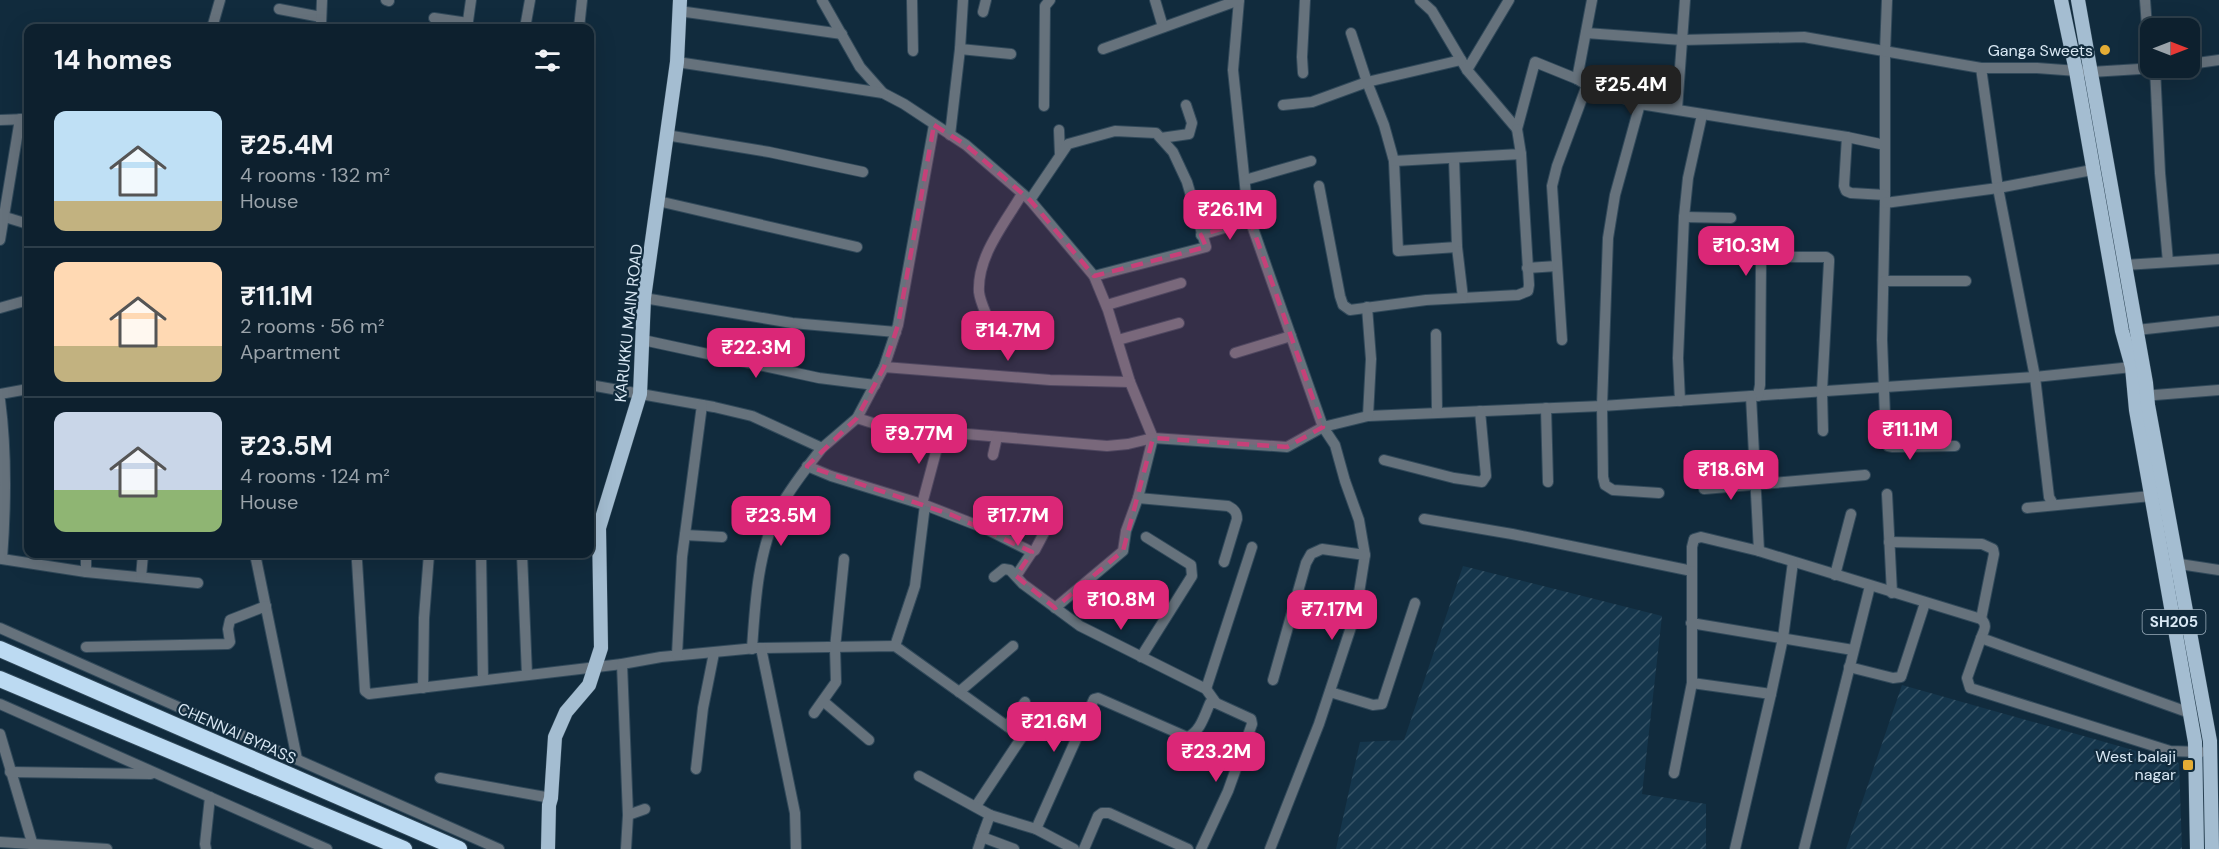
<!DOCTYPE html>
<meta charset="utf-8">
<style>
:root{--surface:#0d202e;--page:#1b2d3a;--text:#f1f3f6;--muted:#9aa3aa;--line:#2d3e4a;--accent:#db2777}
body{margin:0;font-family:"DM Sans",sans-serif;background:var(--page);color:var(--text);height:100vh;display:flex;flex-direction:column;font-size:22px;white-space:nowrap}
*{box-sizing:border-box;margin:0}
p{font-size:20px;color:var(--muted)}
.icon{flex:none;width:33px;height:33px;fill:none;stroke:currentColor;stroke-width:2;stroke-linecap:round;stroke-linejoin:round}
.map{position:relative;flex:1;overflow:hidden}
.drawer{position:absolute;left:24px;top:24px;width:570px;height:534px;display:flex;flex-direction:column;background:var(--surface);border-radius:12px;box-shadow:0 6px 24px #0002,0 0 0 2px var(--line)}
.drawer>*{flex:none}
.needle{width:39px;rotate:90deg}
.tools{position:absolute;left:2140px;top:18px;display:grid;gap:12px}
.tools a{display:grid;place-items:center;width:60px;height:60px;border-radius:12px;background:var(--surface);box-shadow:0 6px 24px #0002,0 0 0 2px var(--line);font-size:30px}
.price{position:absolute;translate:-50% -51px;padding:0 14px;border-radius:12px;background:var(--accent);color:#fff;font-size:20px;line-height:39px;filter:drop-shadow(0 2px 3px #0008)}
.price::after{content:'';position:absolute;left:50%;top:36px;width:18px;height:14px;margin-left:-9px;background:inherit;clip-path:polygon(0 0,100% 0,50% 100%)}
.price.on{background:#222;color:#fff}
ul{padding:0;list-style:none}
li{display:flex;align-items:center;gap:18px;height:150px;padding:0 30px}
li+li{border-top:2px solid var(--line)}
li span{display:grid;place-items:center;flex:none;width:168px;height:120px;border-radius:12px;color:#555}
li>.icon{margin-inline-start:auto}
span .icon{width:72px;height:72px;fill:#fffc;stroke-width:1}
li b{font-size:26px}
h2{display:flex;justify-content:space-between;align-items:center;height:72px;padding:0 30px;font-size:26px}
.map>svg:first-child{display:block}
.industrial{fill:url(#industrial-furrows)}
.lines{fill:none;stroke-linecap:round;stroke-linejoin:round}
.minor-casing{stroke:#31495a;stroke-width:12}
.major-casing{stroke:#31495a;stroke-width:15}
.highway-casing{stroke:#31495a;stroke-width:18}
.minor{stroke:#66727c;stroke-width:10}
.major{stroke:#a4bdd1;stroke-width:14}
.highway{stroke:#bcdaf2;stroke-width:16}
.marked{fill:#c64179;fill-opacity:0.2;stroke:#c64179;stroke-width:4.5;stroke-dasharray:12 8;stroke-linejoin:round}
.poi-dot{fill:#e5ad35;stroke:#112b3d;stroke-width:2}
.labels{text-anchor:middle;stroke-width:4.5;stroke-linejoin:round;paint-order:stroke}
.shield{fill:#112b3d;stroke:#9cafbc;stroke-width:1.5}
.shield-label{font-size:15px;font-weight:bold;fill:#d8e7f3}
.poi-label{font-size:16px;fill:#d8e7f3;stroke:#112b3d;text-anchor:end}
.street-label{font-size:16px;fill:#d8e7f3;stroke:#112b3d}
</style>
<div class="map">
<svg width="2219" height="849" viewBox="0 0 2219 849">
<defs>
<pattern id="industrial-furrows" width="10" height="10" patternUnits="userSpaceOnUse" patternTransform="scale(1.5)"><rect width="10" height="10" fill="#15364c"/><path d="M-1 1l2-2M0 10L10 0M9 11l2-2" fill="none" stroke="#365366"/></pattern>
</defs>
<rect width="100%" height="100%" fill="#112b3d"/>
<g class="industrial">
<path d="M1463,566L1662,616L1642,794L1706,804V849H1336L1360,742L1404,740Z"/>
<path d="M1902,685L2179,763L2182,849H1846Z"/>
</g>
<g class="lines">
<g class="minor-casing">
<g id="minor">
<path d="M386,0L389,1"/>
<path d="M822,0L860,67L883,93L904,104L966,145L1030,200L1094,276L1108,310L1130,382L1153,438L1287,447L1323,427L1335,445L1345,481L1359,520L1365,555L1356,612L1319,724L1270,849"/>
<path d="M912,0L913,51"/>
<path d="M963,0L960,49L1011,54"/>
<path d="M1155,0L1163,27"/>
<path d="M1239,0L1233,70L1248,214L1323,427L1368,416L1602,406L2035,377L2132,367"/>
<path d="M1420,0L1432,11L1467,70L1517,129L1535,62L1577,79L1587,85L1640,104L1847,137L1885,145"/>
<path d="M1887,0L1885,52V203L1882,340L1886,441L1888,446L1893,447L1955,446"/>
<path d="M2145,0L2150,68"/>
<path d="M279,9L321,17"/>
<path d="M679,11L842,34"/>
<path d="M983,12L986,0"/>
<path d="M434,18L468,23"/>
<path d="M321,25L322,0"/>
<path d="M212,28L220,0"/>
<path d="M467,28L471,0"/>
<path d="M525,28L530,0"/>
<path d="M579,28L582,0"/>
<path d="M1351,33L1367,82L1384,125L1394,161L1398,251L1457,247"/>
<path d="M1586,33L1682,40L1804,37L1981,68L1998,188L2035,377L2049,497L2053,504"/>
<path d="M1103,49L1239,0"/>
<path d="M677,62L883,93"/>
<path d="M2190,64L2219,60"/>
<path d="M1981,68H2037L2091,72L2156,68"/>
<path d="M2155,68L2160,173L2168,262"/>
<path d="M1467,70L1509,0"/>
<path d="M1303,73L1302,57L1305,0"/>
<path d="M1577,79L1592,0"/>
<path d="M1640,104L1615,195L1608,238L1602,406L1603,477L1605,485L1613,490L1659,493"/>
<path d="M1283,105L1312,102L1367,82L1461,60"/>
<path d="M1044,106L1045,6L1050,0"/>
<path d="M1677,109L1685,0"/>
<path d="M0,120L28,119"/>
<path d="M1059,130L1060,155"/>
<path d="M666,135L769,152L863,172"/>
<path d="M950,135L960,49"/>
<path d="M1847,137L1844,186L1846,191L1851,193L1885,195"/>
<path d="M1161,138L1189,134L1192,123L1186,105"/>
<path d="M1454,158L1457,247L1463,298L1518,295L1528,291L1529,285L1521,154"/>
<path d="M1394,161L1521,154L1517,129"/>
<path d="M1245,180L1311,161"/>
<path d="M1319,186L1340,296L1343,305L1350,310L1426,300L1463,298"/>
<path d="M1030,200L1068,144L1115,131L1156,133L1173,152L1187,182L1206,247L1094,276"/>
<path d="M658,201L857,247"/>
<path d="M1885,203L1998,188L2092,170"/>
<path d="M5,217L28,224"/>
<path d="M1684,217L1731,218"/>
<path d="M1201,235L1250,220"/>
<path d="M0,240L20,119"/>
<path d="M2125,265L2219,259"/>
<path d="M1527,268L1557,266"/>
<path d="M1884,281H1966"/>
<path d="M644,298L792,323L896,332"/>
<path d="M1107,305L1181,283"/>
<path d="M1367,307L1371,359L1368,416"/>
<path d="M0,308L28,300"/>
<path d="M988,319C985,311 980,301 979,292C977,256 1005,223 1022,194"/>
<path d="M2137,330L2219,321"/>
<path d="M1436,334L1437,413"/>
<path d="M643,340L819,378L875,385"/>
<path d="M1118,340L1179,323"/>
<path d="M1562,340L1552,186L1557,166L1587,85"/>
<path d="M1235,353L1291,336"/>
<path d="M884,367L1050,380L1130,382"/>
<path d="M590,385L714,407L752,416L822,448L857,418L884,367L898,325L934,125"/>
<path d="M0,394L28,389"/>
<path d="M1758,396L1760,385L1761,260L1764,257H1826L1829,259V262L1822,391L1823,431"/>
<path d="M2142,396L2219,390"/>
<path d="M0,400C7,453 6,506 2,559L86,572L198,583"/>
<path d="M1680,401L1678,358L1684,217L1688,178L1702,115"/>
<path d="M1546,408L1548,482"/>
<path d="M857,418L885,427L1107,446L1128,444L1153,438L1138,498L1126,531L1123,551L1055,608"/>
<path d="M993,455L997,437"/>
<path d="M1384,460L1454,478L1482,482L1486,476L1480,411"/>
<path d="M807,466L831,476L925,505L915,586L895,646"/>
<path d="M1704,489L1865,475"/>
<path d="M1887,494L1892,593"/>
<path d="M1138,498L1228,506C1234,509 1237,512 1237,519L1224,562"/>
<path d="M922,504L941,433"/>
<path d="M925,505L984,528L1032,552"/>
<path d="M2027,508L2151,496"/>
<path d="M1424,519L1512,534L1692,571V547L1694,539L1701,537L1759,551L1751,396"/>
<path d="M685,535L722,537"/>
<path d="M1889,542L1982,544L1993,549L1994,554L1981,619"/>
<path d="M1759,551L1981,619C1988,625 1984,630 1981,638L2190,713"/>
<path d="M255,554L297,759"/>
<path d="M481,554L483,680"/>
<path d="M522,554L527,675"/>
<path d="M357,561L365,691L369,694L622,664L661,657L756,648L895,646L1022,737L976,806"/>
<path d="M2173,563L2219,570"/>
<path d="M86,572V554"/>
<path d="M1835,575L1851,514"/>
<path d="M1016,576L1032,552L1035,550L1044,533"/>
<path d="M141,577L143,554"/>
<path d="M994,577L1004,569L1010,570L1023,584L1080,626L1206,689L1216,703L1251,719L1252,724L1228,791L1201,849"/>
<path d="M1691,623L1853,650"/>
<path d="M0,628L499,849"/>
<path d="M1981,638L1967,678L1970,688L2170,751L2201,752"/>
<path d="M86,647L228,644L230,642L228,629L230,620L266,606"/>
<path d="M761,648L795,813L796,849"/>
<path d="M752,649C755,603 758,551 779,509C791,487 807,467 822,448"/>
<path d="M677,655L682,557L702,405"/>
<path d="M1141,657L1192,576L1191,565L1146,537"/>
<path d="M622,664L628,815L626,849"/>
<path d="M1849,667L1893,678L1901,677L1925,603"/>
<path d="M1273,680L1306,563L1311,554L1322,549L1365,555"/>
<path d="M1692,683L1771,694"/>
<path d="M423,688L424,618L429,554"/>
<path d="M1206,689L1252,547"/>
<path d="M959,692L1013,646"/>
<path d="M1330,692L1373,705L1382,704L1415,603"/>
<path d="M823,701L869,740"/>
<path d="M0,704L327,849"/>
<path d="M814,713L836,682L835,648L844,559"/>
<path d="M1007,726L1025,702"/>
<path d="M0,734L34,849"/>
<path d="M696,769L703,708L714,653"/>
<path d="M10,772L151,774"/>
<path d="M1674,773L1692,683V571"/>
<path d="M919,776L990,815L982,837"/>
<path d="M440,778L551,798"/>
<path d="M628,815L645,809"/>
<path d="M990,815L1036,829L1074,849"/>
<path d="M1036,829L1094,699L1098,698L1187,737C1200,733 1205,714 1210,703H1216"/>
<path d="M0,842L107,849"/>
<path d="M206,849L205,844L210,797"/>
<path d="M978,849L982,837L1014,849"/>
<path d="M1084,849L1098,816L1102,813H1109L1188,849"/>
<path d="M1735,849L1771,694L1783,638L1793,562"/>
<path d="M1804,849L1870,586"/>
</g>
</g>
<g class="major-casing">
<g id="major">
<path d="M2061,0L2076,71L2122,331L2132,367L2136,410L2195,742L2197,849"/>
<path d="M2078,0L2146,383L2148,405L2210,741L2212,849"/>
<path d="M548,849L549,805L551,798L555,737L566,712L589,685L601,648L599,528L640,394L644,298L677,62L680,0"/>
</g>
</g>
<g class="highway-casing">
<g id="highway">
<path d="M0,649L459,849"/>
<path d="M0,679L404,849"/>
</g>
</g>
<use href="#minor" class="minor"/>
<use href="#major" class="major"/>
<use href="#highway" class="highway"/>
</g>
<path class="marked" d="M934,125L966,145L1030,200L1094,276L1206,247L1201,235L1250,220L1323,427L1287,447L1153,438L1123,551L1055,608L1016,576L1032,552L952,515L807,466L857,418L884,367L898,325Z"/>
<g class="poi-dot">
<circle cx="2105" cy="50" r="6"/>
<rect x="2182" y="759" width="12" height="12" rx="3"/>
</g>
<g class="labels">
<rect class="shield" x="2142.5" y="610" width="63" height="24" rx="4.5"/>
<g class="shield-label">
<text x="2174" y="627">SH205</text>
</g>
<g class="poi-label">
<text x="2093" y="56">Ganga Sweets</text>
<text x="2176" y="762">West balaji<tspan x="2176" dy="18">nagar</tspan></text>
</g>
<g class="street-label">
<text transform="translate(628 323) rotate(-84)" y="6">KARUKKU MAIN ROAD</text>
<text transform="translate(237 733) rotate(24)" y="6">CHENNAI BYPASS</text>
</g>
</g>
</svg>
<div class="tools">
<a><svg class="needle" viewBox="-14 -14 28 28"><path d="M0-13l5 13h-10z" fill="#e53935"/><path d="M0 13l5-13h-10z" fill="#9aa3aa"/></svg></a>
</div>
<b class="price on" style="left:1631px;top:116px">₹25.4M</b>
<b class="price" style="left:1230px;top:241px">₹26.1M</b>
<b class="price" style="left:1746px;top:277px">₹10.3M</b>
<b class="price" style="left:1008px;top:362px">₹14.7M</b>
<b class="price" style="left:756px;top:379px">₹22.3M</b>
<b class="price" style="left:1910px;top:461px">₹11.1M</b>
<b class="price" style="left:919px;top:465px">₹9.77M</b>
<b class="price" style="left:1731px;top:501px">₹18.6M</b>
<b class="price" style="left:781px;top:547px">₹23.5M</b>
<b class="price" style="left:1018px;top:547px">₹17.7M</b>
<b class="price" style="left:1121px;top:631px">₹10.8M</b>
<b class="price" style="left:1332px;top:641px">₹7.17M</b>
<b class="price" style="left:1054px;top:753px">₹21.6M</b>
<b class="price" style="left:1216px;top:783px">₹23.2M</b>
<section class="drawer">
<h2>14 homes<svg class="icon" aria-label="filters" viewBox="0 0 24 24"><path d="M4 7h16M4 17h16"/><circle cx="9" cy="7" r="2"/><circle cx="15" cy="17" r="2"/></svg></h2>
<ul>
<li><span style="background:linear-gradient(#bfe0f5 75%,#c2b280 0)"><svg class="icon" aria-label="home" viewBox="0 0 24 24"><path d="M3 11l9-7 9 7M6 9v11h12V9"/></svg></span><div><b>₹25.4M</b><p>4 rooms · 132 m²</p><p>House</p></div></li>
<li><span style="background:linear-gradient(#ffd9b3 70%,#c2b280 0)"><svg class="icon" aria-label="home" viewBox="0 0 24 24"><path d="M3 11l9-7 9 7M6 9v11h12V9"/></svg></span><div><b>₹11.1M</b><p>2 rooms · 56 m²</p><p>Apartment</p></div></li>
<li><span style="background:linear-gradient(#c9d6e8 65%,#8fb573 0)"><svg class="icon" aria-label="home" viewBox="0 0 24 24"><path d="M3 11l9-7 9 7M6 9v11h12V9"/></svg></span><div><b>₹23.5M</b><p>4 rooms · 124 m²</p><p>House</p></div></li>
</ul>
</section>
</div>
